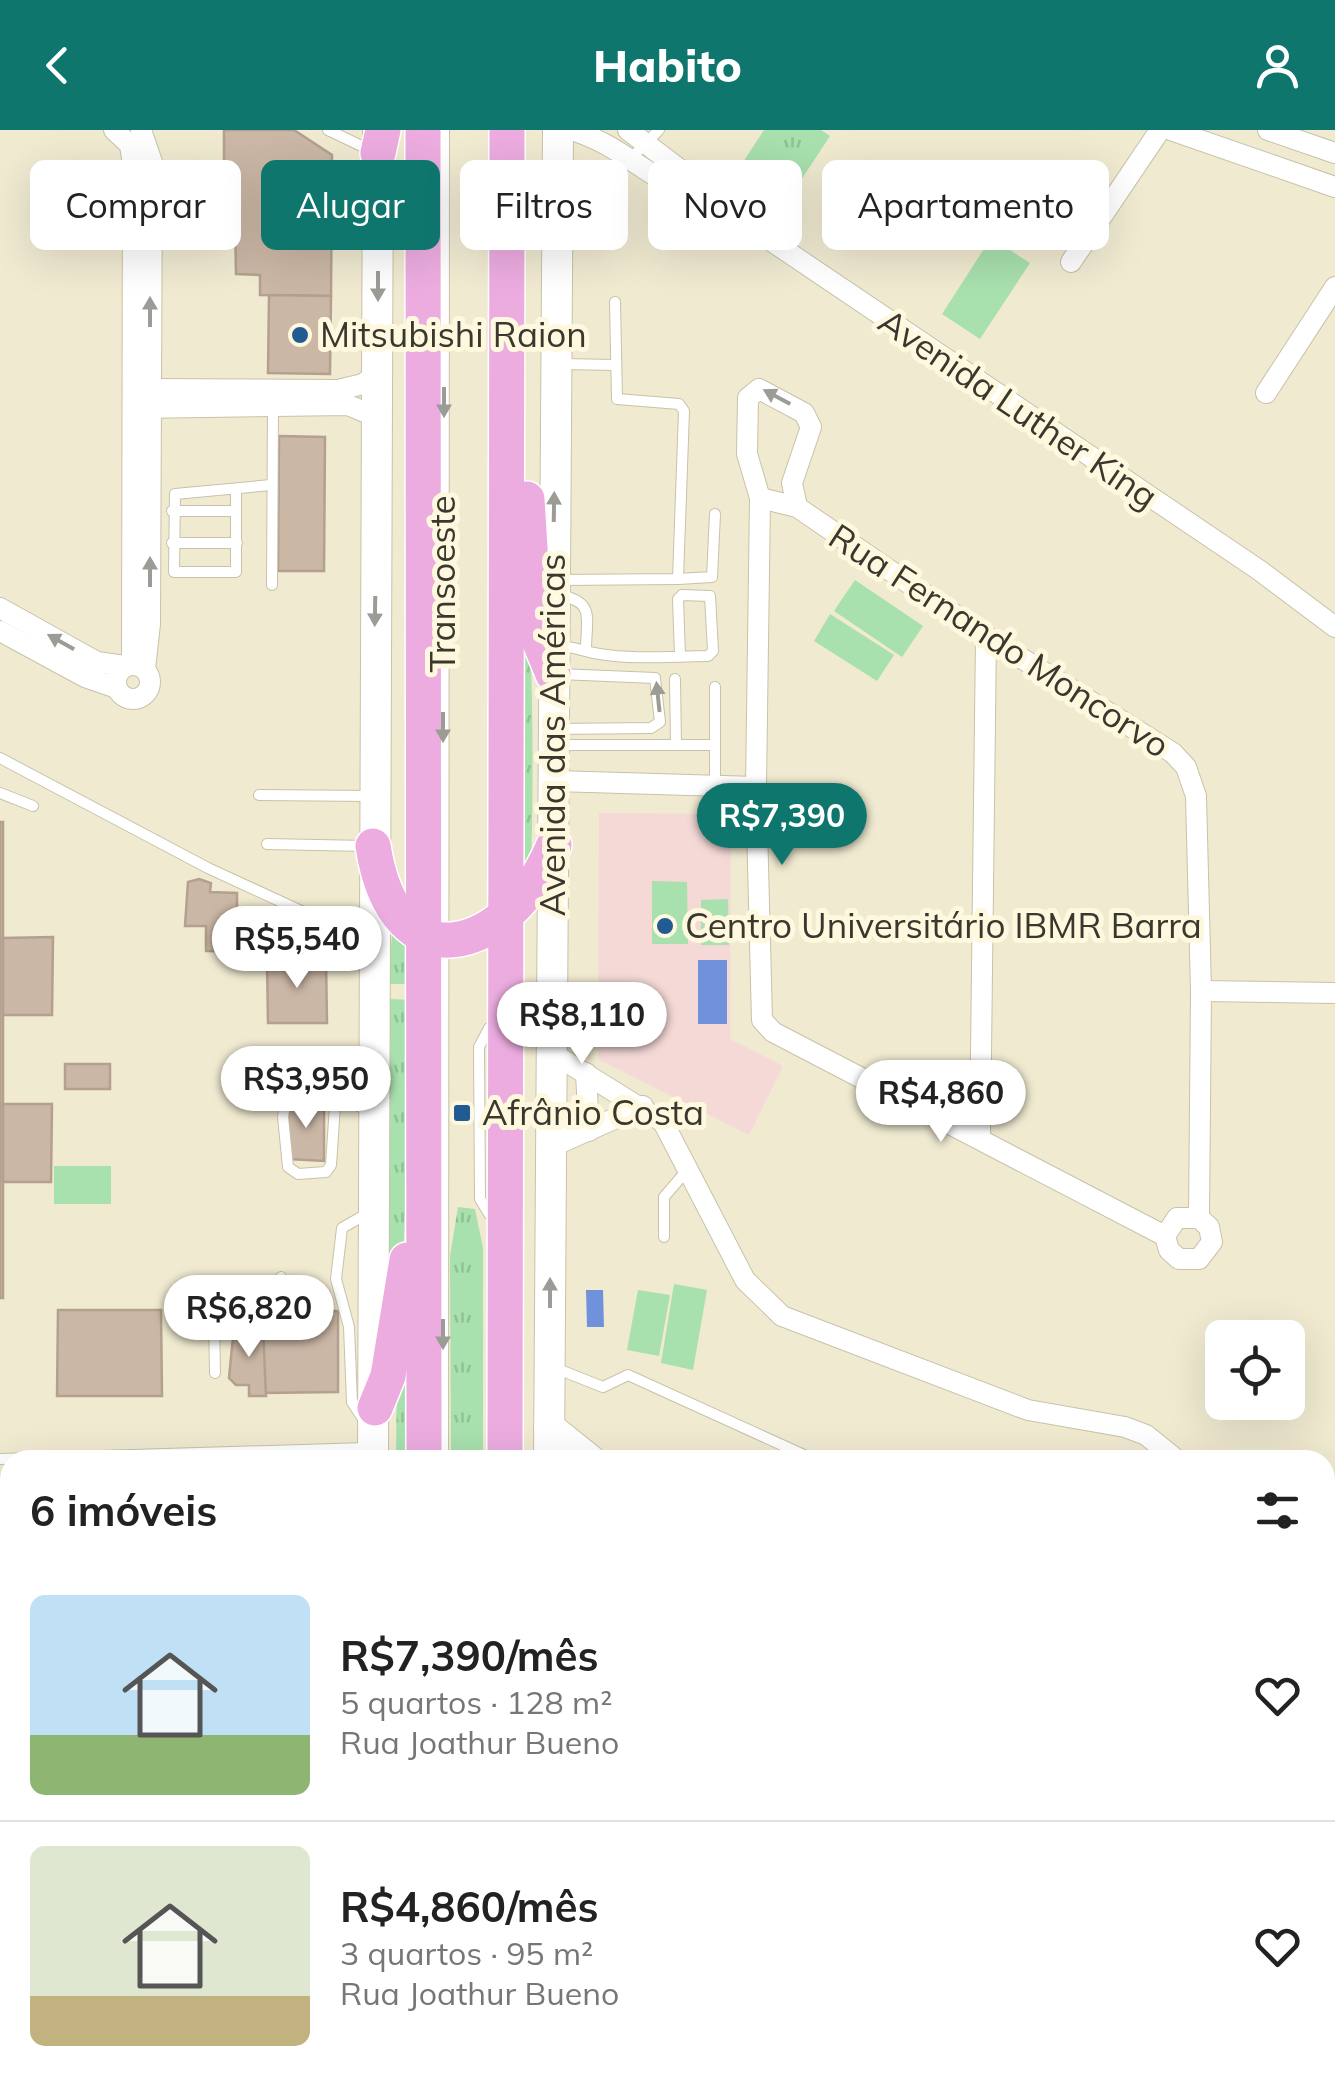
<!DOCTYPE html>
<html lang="pt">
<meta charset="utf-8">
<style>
:root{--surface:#fff;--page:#f6f6f6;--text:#222;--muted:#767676;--line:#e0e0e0;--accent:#0f766e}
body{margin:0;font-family:Mulish,sans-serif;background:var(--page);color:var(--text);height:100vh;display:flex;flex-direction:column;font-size:38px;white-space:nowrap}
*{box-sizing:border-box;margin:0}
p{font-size:32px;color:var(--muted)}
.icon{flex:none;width:55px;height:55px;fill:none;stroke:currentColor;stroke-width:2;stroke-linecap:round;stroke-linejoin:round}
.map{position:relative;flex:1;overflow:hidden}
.drawer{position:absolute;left:0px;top:1320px;width:1335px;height:640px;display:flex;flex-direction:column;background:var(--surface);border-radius:30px 30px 0 0;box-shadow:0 10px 40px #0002}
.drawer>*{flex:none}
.top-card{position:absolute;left:30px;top:30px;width:1275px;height:90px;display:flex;gap:20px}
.fabs{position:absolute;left:1205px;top:1190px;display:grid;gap:20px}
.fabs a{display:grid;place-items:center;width:100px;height:100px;border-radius:15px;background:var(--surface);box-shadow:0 10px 40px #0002;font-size:50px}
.price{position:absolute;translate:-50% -85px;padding:0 22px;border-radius:35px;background:#fff;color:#222;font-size:32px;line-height:65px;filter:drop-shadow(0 2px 5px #0008)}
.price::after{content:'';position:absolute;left:50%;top:60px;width:30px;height:22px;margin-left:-15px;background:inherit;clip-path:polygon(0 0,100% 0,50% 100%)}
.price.current{background:var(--accent);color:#fff}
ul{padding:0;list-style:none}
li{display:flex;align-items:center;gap:30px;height:250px;padding:0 30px}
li+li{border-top:2px solid var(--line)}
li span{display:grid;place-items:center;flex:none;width:280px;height:200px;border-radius:15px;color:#555}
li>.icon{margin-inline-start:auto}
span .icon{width:120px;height:120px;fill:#fffc;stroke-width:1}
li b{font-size:42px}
h2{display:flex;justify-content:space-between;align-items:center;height:120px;padding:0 30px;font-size:42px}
.chip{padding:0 35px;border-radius:15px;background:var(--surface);box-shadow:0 10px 40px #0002;font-size:35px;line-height:90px}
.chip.current{background:var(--accent);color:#fff}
header{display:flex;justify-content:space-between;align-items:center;height:130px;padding:0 30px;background:var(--accent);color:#fff;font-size:45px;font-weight:800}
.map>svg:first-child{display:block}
.education{fill:#f4d9d6}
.grass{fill:url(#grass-tufts)}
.pitch{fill:#a8e0ae}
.water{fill:#7092da}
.building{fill:#cbb7a5;stroke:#b3a08e;stroke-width:2.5}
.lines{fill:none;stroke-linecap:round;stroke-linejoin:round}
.service-casing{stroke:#c8c2a9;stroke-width:12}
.minor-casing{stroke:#c8c2a9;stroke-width:22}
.tertiary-casing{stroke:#c8c2a9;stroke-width:28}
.secondary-casing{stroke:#c8c2a9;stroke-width:32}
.trunk-casing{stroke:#fff;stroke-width:38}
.service{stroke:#fff;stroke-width:10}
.minor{stroke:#fff;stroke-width:20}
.tertiary{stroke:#fff;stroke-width:25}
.secondary{stroke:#fff;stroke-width:30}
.trunk{stroke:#ecace0;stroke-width:35}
.oneway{fill:#9c9c96}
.poi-dot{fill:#225a92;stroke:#fdf8de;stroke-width:4}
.labels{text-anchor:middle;stroke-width:10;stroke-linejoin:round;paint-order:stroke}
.poi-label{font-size:35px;fill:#3a382e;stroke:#fdf8de;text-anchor:start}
.street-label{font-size:35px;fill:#3a382e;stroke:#fdf8de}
</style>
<header><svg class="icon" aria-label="back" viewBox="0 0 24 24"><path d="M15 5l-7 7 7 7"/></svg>Habito<svg class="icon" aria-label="person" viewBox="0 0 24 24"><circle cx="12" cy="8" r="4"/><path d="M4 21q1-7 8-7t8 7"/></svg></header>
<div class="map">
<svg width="1335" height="1960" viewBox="0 0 1335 1960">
<defs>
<pattern id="grass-tufts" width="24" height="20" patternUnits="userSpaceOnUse" patternTransform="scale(2.5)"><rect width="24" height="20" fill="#a8e0ae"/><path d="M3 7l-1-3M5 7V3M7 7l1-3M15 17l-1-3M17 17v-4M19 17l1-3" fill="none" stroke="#91c196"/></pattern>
</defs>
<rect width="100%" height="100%" fill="#f0ead1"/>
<path class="education" d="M599,683L731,684L730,909L783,936L749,1005L598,929Z"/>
<g class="grass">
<path d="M764,0H821L830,6L778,85L730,52Z"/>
<path d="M523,369C531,491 535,612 531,735L520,745Z"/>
<path d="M393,791L415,805V854H388Z"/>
<path d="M389,869L414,870L403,1131L386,1192Z"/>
<path d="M458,1077L475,1079L483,1118V1330H451L450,1126Z"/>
<path d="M408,1162L414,1330H396L397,1229Z"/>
</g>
<g class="pitch">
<path d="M991,108L1030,133L980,209L942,184Z"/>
<path d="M855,450L923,496L902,527L834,481Z"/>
<path d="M830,484L894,525L877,551L814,511Z"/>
<path d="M652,751L687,752L688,814H652Z"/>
<path d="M728,769L729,815H701V770Z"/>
<rect x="54" y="1036" width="57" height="38"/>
<path d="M674,1154L707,1160L693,1240L661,1233Z"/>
<path d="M638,1160L670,1165L659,1226L627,1220Z"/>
</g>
<g class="water">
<rect x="698" y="830" width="29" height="64"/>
<path d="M586,1160H603L604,1197H587Z"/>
<path d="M1325,1885H1335V1960H1294L1310,1950H1325Z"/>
</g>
<g class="building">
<path d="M224,0H294L332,25L331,166L260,165V145L236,144L235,90H224Z"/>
<path d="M269,165L331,166L330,244L268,243Z"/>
<path d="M279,306L325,307L324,441H278Z"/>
<rect x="0" y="692" width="3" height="476"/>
<path d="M199,749L211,753L210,762L237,763V803H285L286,822L206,821V796H185L188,752Z"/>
<path d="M53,807L52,885H3V808Z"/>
<path d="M267,829H326L327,893H268Z"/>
<rect x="65" y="934" width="45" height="25"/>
<path d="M288,972H324V1031L289,1029Z"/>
<path d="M3,974H52L51,1052H3Z"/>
<path d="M58,1180H161L162,1266H57Z"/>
<path d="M338,1181V1262L263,1263V1182Z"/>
<path d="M235,1182H263V1197H236Z"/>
<path d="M234,1197H263L266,1266H249V1255H236L229,1248Z"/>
<path d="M0,1412L10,1422V1454L0,1465Z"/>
<path d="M0,1517L10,1521V1590H0Z"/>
<path d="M1156,1950H1201L1211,1960H1147Z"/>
</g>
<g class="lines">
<g class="service-casing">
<g id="service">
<path d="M328,0L372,21"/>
<path d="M631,28L659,0"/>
<path d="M562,234L615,235"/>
<path d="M236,359V442H174L175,364L271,355"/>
<path d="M172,381H236"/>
<path d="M172,413H237"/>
<path d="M678,449L712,447L715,384"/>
<path d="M559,450L678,449L684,281L679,274L617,269L615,172"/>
<path d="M272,455L273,276"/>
<path d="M559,465C596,472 586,488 586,520"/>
<path d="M560,516C575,517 586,522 600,524C634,530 674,526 708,526L713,521L710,466L682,465L678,469L680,526"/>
<path d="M675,549L676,615"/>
<path d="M555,599L651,598L660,592L655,548L559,544"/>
<path d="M556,615H715"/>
<path d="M0,628L208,738L351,804L369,803"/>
<path d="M715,655V557"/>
<path d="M0,663L33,676"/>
<path d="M259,665L372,666"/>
<path d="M267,714L367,716"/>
<path d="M370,981L349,972L335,976L331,1035L326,1042L298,1044L288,1037L283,987L287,959L300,951L372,950"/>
<path d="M489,1084L480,1069L479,917L489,898"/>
<path d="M664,1107V1067L688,1039"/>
<path d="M555,1238L603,1257L628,1245L815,1330"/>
<path d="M215,1243L214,1190L219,1171L268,1165L275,1162L281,1147"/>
<path d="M365,1292L352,1272L349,1197L336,1149L342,1098L370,1082"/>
<path d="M0,1329L367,1318"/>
<path d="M443,1330L444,0"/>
<path d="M0,1611H10"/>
<path d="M447,1950V1960"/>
<path d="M490,1950V1960"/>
</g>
</g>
<g class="minor-casing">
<g id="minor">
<path d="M114,0L130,15L133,35L132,534"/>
<path d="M141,0L152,32L150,494L145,539"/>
<path d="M571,0C609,11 634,34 667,53C686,64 706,67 724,79L1259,440L1335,497"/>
<path d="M628,0L678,38L701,64"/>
<path d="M1171,0L1335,57"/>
<path d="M1268,0L1335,23"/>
<path d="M1071,132L1160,0"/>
<path d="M139,259L338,260L363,254L377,243"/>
<path d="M1266,263L1335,157"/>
<path d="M138,278L348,275L377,287"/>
<path d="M760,368L797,377L986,506L1173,623L1186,637L1196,666L1201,861L1199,1088L1209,1097L1212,1112L1199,1129H1179L1169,1120L1165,1106L773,902L762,890L756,657L760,368L747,324L748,268L759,259L804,283L811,297L792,353L797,377"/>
<path d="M0,478L97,532L125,536"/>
<path d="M0,501L85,547L117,558"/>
<circle cx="133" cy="552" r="17"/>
<path d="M555,651L756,657"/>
<path d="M1201,861L1335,863"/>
<path d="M552,923L663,992L745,1150L782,1186L1028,1280L1125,1297L1146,1305L1177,1330"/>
<path d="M586,943L589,1001"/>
<path d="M980,1007L986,506"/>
<path d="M551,1017L643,976"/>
<path d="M1165,1106L1177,1088H1199"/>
<path d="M1325,1411L1335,1416"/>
<path d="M0,1637L10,1636"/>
<path d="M0,1740L10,1723"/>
<path d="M0,1853L10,1859"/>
<path d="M0,1937L10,1921"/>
<path d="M311,1950L325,1960"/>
<path d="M115,1960L121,1950"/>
<path d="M145,1960L151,1950"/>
</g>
</g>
<g class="tertiary-casing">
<g id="tertiary">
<path d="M1325,1641L1335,1645"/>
<path d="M1325,1744L1335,1741"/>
<path d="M802,1960L835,1950"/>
<path d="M905,1960L923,1950"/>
</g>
</g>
<g class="secondary-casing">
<g id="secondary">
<path d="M549,1297L590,1330"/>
<path d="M373,1330L378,0"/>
<path d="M549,1330L558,0"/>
<path d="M372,1950V1960"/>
<path d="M558,1950V1960"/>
</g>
</g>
<g class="trunk-casing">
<g id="trunk">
<path d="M423,0L424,1330"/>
<path d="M378,23L383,0"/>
<path d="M527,369L535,500L553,544"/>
<path d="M373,716C395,858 509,824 554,715"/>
<path d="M375,1278L388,1246L407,1130"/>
<path d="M505,1330L507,0"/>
<path d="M395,1950L405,1960"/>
<path d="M509,1950V1960"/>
</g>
</g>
<use href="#service" class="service"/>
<use href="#minor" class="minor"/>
<use href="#tertiary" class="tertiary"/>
<use href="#secondary" class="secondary"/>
<use href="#trunk" class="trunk"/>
</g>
<defs><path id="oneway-solid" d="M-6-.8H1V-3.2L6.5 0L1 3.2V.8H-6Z" transform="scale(2.5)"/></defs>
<g class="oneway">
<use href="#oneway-solid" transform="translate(378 156) rotate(90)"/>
<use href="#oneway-solid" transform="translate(150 182) rotate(-90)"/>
<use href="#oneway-solid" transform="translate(777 267) rotate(-152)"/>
<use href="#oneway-solid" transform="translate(444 272) rotate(90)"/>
<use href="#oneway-solid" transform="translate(554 377) rotate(-89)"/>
<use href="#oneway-solid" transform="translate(150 442) rotate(-90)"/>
<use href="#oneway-solid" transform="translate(375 481) rotate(91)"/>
<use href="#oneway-solid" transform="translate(61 512) rotate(-151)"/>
<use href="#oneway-solid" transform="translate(658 567) rotate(-96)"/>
<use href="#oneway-solid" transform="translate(443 597) rotate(90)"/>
<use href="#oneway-solid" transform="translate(550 1163) rotate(-90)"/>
<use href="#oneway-solid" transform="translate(443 1204) rotate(90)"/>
</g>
<g class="poi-dot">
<circle cx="300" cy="205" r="10"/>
<circle cx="665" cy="796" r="10"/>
<rect x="452" y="973" width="20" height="20" rx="5"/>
</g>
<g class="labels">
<g class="poi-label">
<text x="320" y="217">Mitsubishi Raion</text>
<text x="685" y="808">Centro Universitário IBMR Barra</text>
<text x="482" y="995">Afrânio Costa</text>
</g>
<g class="street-label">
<text transform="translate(1018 279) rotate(34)" y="12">Avenida Luther King</text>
<text transform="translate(443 454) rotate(-90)" y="12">Transoeste</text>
<text transform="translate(999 511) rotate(33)" y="12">Rua Fernando Moncorvo</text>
<text transform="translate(553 605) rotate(-90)" y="12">Avenida das Américas</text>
</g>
</g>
</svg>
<div class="fabs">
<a><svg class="icon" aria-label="locate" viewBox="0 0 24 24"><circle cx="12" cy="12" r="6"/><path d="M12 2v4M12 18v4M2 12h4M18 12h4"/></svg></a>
</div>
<b class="price current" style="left:782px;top:738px">R$7,390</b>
<b class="price" style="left:297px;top:861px">R$5,540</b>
<b class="price" style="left:582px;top:937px">R$8,110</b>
<b class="price" style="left:306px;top:1001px">R$3,950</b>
<b class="price" style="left:941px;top:1015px">R$4,860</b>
<b class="price" style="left:249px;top:1230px">R$6,820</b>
<div class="top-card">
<a class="chip">Comprar</a>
<a class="chip current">Alugar</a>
<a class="chip">Filtros</a>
<a class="chip">Novo</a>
<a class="chip">Apartamento</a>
</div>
<section class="drawer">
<h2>6 imóveis<svg class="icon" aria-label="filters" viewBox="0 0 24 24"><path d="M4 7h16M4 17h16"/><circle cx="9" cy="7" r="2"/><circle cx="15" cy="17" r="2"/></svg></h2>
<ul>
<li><span style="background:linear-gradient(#bfe0f5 70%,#8fb573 0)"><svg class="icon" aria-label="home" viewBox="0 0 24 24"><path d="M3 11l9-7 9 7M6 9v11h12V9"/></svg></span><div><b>R$7,390/mês</b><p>5 quartos · 128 m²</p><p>Rua Joathur Bueno</p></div><svg class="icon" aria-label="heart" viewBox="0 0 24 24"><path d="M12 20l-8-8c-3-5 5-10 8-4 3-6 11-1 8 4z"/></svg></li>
<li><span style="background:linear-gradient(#dfe7d0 75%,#c2b280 0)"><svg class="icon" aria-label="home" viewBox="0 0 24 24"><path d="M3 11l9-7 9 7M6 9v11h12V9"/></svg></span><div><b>R$4,860/mês</b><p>3 quartos · 95 m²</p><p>Rua Joathur Bueno</p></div><svg class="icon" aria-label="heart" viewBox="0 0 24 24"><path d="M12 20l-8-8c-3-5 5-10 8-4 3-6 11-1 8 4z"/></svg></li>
</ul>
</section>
</div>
